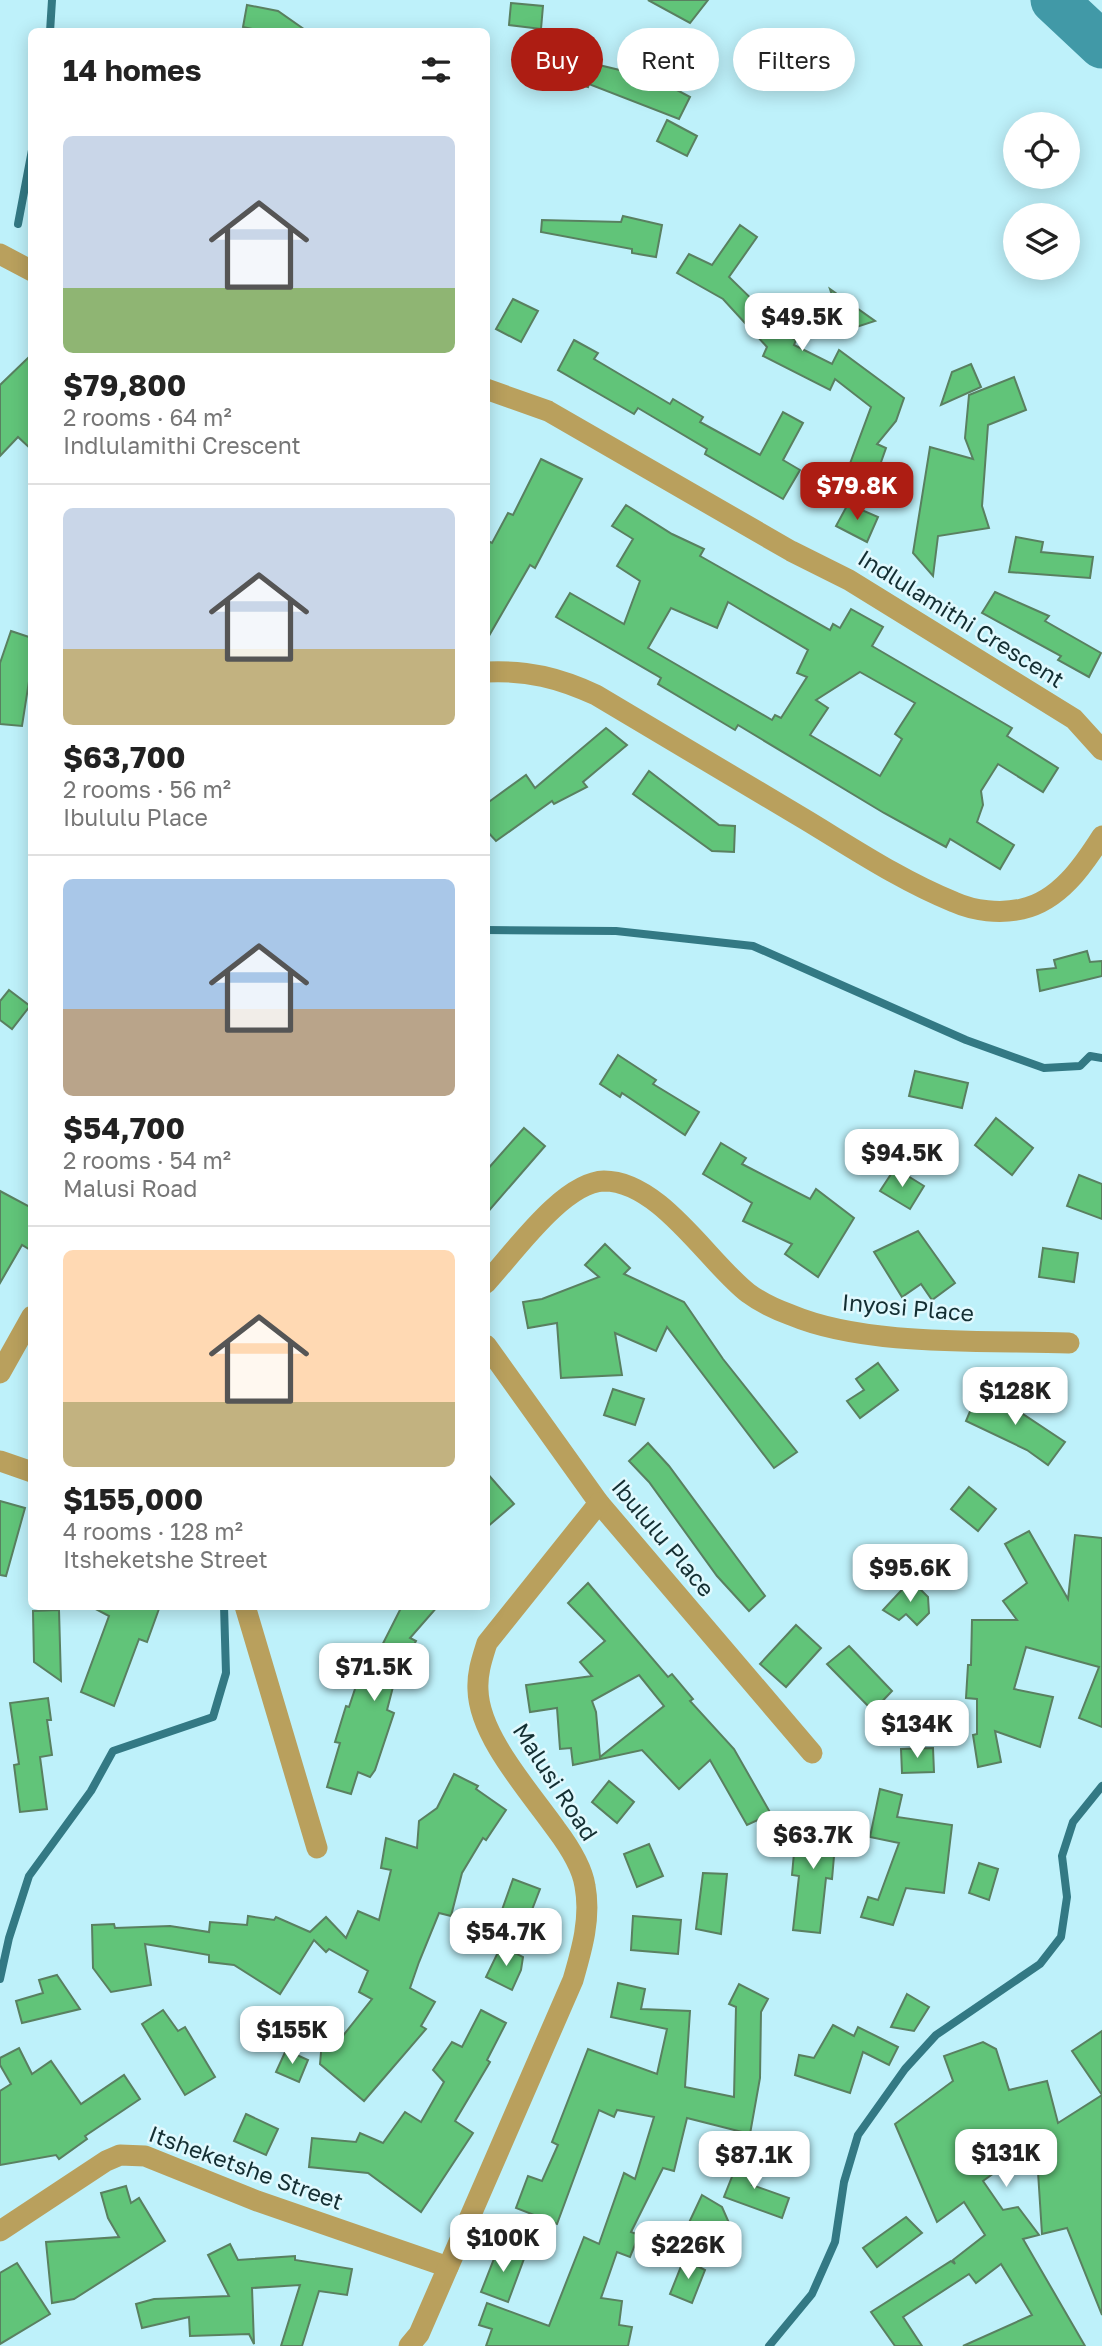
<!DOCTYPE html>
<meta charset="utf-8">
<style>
:root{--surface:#fff;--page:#f2f2f2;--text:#222;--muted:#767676;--line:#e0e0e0;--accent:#ad1d13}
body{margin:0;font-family:"Golos Text",sans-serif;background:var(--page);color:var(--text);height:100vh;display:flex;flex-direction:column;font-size:26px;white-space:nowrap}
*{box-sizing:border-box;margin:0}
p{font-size:23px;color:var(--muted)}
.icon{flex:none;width:38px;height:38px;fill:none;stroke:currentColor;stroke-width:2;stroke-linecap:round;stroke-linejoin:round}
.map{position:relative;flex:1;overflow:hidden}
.sheet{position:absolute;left:28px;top:28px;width:462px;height:1582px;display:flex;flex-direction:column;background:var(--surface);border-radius:10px;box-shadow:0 4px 18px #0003}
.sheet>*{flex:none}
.top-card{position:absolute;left:511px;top:28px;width:485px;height:63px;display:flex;gap:14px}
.buttons{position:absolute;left:1003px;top:112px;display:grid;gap:14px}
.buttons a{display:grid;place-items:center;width:77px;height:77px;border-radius:50%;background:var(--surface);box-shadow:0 4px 18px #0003;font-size:35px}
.price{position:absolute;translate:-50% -60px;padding:0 16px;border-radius:14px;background:#fff;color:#222;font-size:23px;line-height:46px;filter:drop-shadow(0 2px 4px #0008)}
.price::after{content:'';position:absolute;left:50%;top:42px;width:21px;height:16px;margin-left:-10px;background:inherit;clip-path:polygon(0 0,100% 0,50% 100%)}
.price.on{background:var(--accent);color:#fff}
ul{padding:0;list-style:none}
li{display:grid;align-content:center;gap:14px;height:371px;padding:0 35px}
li+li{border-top:2px solid var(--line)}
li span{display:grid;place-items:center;height:217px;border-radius:10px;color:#555}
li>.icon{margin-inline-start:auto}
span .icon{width:126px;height:126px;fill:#fffc;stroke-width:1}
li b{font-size:30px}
h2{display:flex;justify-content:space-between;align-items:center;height:84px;padding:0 35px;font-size:30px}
.tag{padding:0 24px;border-radius:32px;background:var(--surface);box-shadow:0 4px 18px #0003;font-size:24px;line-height:63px}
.tag.on{background:var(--accent);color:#fff}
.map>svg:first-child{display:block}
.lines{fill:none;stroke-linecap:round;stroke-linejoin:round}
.stream{stroke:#337984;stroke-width:8}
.river{stroke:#4199a7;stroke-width:47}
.building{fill:#61c479;stroke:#598060;stroke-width:2;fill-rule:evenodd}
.minor{stroke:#b9a05d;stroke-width:21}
.labels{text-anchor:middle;stroke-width:5;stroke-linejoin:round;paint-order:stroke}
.street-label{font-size:23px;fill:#132e32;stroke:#e0f9fe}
</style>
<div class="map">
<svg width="1102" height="2346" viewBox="0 0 1102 2346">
<rect width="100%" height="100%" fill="#bef1fa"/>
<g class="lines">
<g class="stream">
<path d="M50,32L52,0"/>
<path d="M18,224L32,150"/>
<path d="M486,930L616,931L753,946L966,1040L1044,1068L1080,1066L1090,1056L1102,1058"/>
<path d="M0,1979L9,1938L29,1876L91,1791L113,1751L213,1717L226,1673L224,1606"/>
<path d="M769,2346L812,2294L835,2242L844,2182L858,2135L905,2069L936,2035L1040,1964L1061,1937L1067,1897L1062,1856L1073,1822L1102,1786"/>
</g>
<path class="river" d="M1054,0L1102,45"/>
</g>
<g class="building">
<path d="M648,0H708L690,23Z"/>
<path d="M511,3L543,6L541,29L509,25Z"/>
<path d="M247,5L278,11L308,32H266L243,27Z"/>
<path d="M553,54L624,71L627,62L648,71L647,74L690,97L679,119L589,84L588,87L558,80L559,75L542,73Z"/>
<path d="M667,120L697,136L687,156L657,141Z"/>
<path d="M623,216L662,225L656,257L632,253V249L541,232L542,220L621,222Z"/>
<path d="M740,225L757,237L729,277L766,313L758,321L796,340L794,345L832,364L839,350L904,398L896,421L877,444L886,448L875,479L854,471L848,479L845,477L871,407L835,379L830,390L763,356L767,347L723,299L677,273L689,254L712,265Z"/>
<path d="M830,289L875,321L844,331Z"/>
<path d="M513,299L538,311L521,342L496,329Z"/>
<path d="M574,340L598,353L594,359L670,404L673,399L703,417L700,422L760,455L783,412L803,423L783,460L800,470L783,499L705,454L707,449L638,408L634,414L558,370Z"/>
<path d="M32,354V450L18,437L0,456V385Z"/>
<path d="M971,364L981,387L941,405L952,372Z"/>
<path d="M1014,377L1026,410L988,425L982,506L989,528L938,536L933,576L913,553L930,447L973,459L965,438L969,395Z"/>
<path d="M541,459L582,479L535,568L530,565L486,641V540L492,543L508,513L513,515Z"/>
<path d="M848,504L878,517L867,542L836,526Z"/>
<path d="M626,505L672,534L704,549L700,556L830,630L833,624L840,628L851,609L883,627L872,646L1012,728L1007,736L1058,768L1043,792L998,764L981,791L983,805L977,822L1014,845L1000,869L950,839L946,847L884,813L738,725L735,730L658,684L661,678L556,617L570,593L624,624L640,581L617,566L633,539L612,526ZM728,602L808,650L797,673L807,677L781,718L775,715L772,720L648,648L671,608L717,628ZM860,672L915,703L895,734L902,739L880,776L810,735L828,708L816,700Z"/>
<path d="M1016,537L1043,542L1041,552L1093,557L1090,578L1009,572Z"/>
<path d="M995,592L1049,616L1045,621L1101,653L1089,677L1058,660L1061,656L982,613Z"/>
<path d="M11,631L32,638V662L22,726L0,724V663Z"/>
<path d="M606,728L627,745L583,782L587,787L554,804L552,801L496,841L486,830V804L526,775L535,788Z"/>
<path d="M649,771L719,825L735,826L734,852L712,851L633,794Z"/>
<path d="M1087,951L1090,962L1102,961V976L1040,991L1037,970L1056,968L1054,960Z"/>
<path d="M9,990L30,1006L12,1029L0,1020V1001Z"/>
<path d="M618,1055L656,1080L653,1084L699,1112L685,1135L622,1093L620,1097L600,1084Z"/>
<path d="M915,1071L968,1083L962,1108L909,1096Z"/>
<path d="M996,1118L1033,1148L1012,1175L975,1145Z"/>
<path d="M524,1128L545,1146L486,1214V1171Z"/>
<path d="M721,1143L746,1158L742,1164L810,1199L816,1189L854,1218L818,1277L785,1254L792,1244L743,1221L752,1203L703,1174Z"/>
<path d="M895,1168L924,1186L910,1209L880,1191Z"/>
<path d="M1079,1175L1102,1184V1219L1067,1206Z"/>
<path d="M0,1191L32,1208V1251L22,1245L0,1283Z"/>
<path d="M918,1231L955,1283L932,1300L921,1284L902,1297L874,1252Z"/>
<path d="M605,1244L630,1268L624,1274L684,1302L723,1359L797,1452L774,1468L667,1327L656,1351L615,1333L622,1375L561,1378L557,1323L528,1328L523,1302L542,1299L599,1277L585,1265Z"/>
<path d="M1043,1248L1078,1253L1074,1282L1039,1277Z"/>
<path d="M878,1363L898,1390L860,1418L847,1401L864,1390L856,1379Z"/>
<path d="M613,1389L644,1399L635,1425L604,1415Z"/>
<path d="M994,1394L1022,1406L1020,1412L1065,1442L1048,1465L1027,1450L966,1421L976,1397L990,1403Z"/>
<path d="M648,1443L669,1466L765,1596L749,1611L717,1576L649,1482L629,1461Z"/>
<path d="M486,1472L514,1504L486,1528Z"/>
<path d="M969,1487L996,1509L978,1531L951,1509Z"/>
<path d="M0,1501L25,1508L6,1576L0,1575Z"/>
<path d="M1029,1531L1068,1599L1075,1535L1102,1538V1727L1079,1718L1099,1667L1026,1647L1014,1689L1053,1697L1040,1747L995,1731L1001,1762L978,1767L973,1735L977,1734V1699L966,1698L968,1665H971L972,1620H1017L1003,1601L1027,1583L1005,1544Z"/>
<path d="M911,1580L928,1597L929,1613L917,1625L906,1614L899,1620L883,1610Z"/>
<path d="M588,1583L668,1677L672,1674L693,1699L690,1701L734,1749L771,1814L747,1825L710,1760L679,1789L642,1750L573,1765L571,1748L560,1749L557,1708L530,1712L526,1685L592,1676L580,1662L605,1641L568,1603ZM639,1675L664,1706L600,1757L596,1712L592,1701Z"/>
<path d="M90,1606H160L147,1642L139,1639L114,1706L81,1692L109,1616Z"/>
<path d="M402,1606H438L410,1638L416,1641L394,1683L387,1710L394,1713L375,1770L370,1777L358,1772L351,1794L327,1787L340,1743L335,1742L346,1706L349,1707L361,1671L368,1673Z"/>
<path d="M59,1610L61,1681L34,1662L33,1611Z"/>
<path d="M796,1625L821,1648L786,1687L760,1664Z"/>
<path d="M849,1646L892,1691L873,1711L827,1664Z"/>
<path d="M48,1698L51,1720H47L52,1755L40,1757L47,1809L20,1812L14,1765L19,1764L10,1703Z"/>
<path d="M933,1748L934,1772L902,1773L901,1749Z"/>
<path d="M454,1774L478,1786L476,1789L506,1810L486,1840L483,1838L462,1873L451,1916L439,1913L419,1962L410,1988L435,2002L421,2026L426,2029L364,2101L320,2064L323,2029L342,2037L372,1999L359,1992L368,1971L329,1949L326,1952L314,1940L280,1994L234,1965L209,1962V1955L145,1944L151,1985L111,1992L93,1968L92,1925L114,1924L115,1928L170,1926L209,1932L210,1922L247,1925L248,1916L274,1920L276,1917L310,1932L326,1917L346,1938L358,1911L379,1920L391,1870L381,1868L386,1838L417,1848L419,1821L437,1808Z"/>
<path d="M609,1781L634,1802L617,1823L592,1802Z"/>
<path d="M880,1789L902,1795L897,1817L952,1825L944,1893L906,1888L893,1925L861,1917L868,1897L878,1900L899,1843L870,1837Z"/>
<path d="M797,1820L837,1822L832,1879L826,1878L820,1933L793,1930L799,1876L792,1875Z"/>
<path d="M649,1844L663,1876L637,1887L624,1854Z"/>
<path d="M979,1863L998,1869L989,1900L969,1893Z"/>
<path d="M703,1873L727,1874L721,1934L696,1929Z"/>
<path d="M513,1879L540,1889L528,1920L502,1910Z"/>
<path d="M633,1916L681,1920L678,1954L631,1950Z"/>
<path d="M501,1946L523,1957L521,1970L512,1990L486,1977Z"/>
<path d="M57,1975L80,2009L22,2023L16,2001L43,1993L39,1980Z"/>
<path d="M618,1983L645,1989L641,2009L690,2011L685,2087L734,2097L736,2007L729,2004L739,1984L768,1999L761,2012L760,2078L750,2134L687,2118L674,2171L663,2168L631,2232L639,2235L630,2257L617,2252L601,2298L622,2301L619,2325L632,2327L628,2346H486L492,2329L479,2325L487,2303L549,2326L584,2237L599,2244L624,2173L635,2179L654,2117L617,2110L614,2117L599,2110L557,2224L516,2208L528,2176L542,2181L558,2145L552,2142L588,2049L657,2074L667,2029L611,2017Z"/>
<path d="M907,1994L929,2007L914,2031L891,2027Z"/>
<path d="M163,2010L178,2031L185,2027L215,2077L185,2095L142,2024Z"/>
<path d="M481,2010L506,2023L487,2060L490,2062L455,2121L473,2133L421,2212L368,2173L309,2167L312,2138L356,2142L360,2133L383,2143L405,2112L421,2122L444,2082L433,2070L452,2042L462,2047Z"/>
<path d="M833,2025L854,2036L858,2027L898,2047L889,2065L863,2052L850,2093L795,2075L799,2055L814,2058Z"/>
<path d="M1102,2031V2315L1067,2228L1042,2234L1036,2141L1027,2148L985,2160L994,2173L983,2181L1003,2210L1018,2207L1039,2235L1023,2239L1085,2346H963L1032,2315L1001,2264L976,2283L969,2274L903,2317L922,2346H895L871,2312L951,2261L955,2264L953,2260L985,2235L964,2202L937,2222L895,2124L953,2081L944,2056L983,2042L996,2049L1009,2090L1047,2081L1058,2123L1102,2095L1072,2051Z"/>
<path d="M19,2048L32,2074L51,2061L81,2104L124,2075L140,2099L85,2136L87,2139L59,2159L56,2155L0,2165V2091L11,2084L0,2065V2058Z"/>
<path d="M286,2050L308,2060L299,2082L276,2072Z"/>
<path d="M246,2114L278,2129L266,2155L234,2141Z"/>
<path d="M739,2159L759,2167L752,2185L789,2198L782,2218L724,2197Z"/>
<path d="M126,2186L131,2203L139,2198L165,2241L74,2299L52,2303L46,2242L119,2237L108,2218L101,2193Z"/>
<path d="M702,2195L722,2207L737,2241L678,2246Z"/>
<path d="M906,2217L922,2233L877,2267L863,2248Z"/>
<path d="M230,2244L238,2260L295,2256V2260L352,2269L347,2295L319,2291L302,2346H281L300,2285L252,2288L254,2344L249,2334L190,2336L189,2317L142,2328L136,2304L154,2299L229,2296L208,2255Z"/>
<path d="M499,2246L525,2256L508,2302L481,2292Z"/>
<path d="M684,2259L705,2270L692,2303L670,2294Z"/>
<path d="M17,2263L50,2314L0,2344V2273Z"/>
</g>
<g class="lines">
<g class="minor">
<path d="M0,254L32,271"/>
<path d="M486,389L548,411L791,551L849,580L1074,719L1102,750"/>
<path d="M486,672C528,670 559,678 596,695C666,737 736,778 806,820C854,849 902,881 954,902C974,911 1000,914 1022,909C1059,901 1083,866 1102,836"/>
<path d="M486,1283C513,1254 563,1182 604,1181C660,1181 708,1262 748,1293C760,1302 777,1310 791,1315C867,1347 986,1340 1069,1343"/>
<path d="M486,1345L599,1503L812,1753"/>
<path d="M0,1373L32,1316"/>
<path d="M0,1461L32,1472"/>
<path d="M245,1606L317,1848"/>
<path d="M0,2231L106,2161L120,2155L145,2156L257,2201L448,2267"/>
<path d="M409,2346L419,2334L573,1980C582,1949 591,1918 585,1886C582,1866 568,1845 556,1829C530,1792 479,1736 478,1690C477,1673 482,1659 487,1643L599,1503"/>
</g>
</g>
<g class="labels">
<g class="street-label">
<text transform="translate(961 619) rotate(32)" y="8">Indlulamithi Crescent</text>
<text transform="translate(908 1308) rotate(5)" y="8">Inyosi Place</text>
<text transform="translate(663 1538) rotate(50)" y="8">Ibululu Place</text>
<text transform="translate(555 1782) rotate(57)" y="8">Malusi Road</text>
<text transform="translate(246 2168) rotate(20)" y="8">Itsheketshe Street</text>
</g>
</g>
</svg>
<div class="buttons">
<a><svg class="icon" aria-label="locate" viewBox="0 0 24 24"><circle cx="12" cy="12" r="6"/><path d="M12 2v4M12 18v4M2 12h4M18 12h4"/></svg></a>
<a><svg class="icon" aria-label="layers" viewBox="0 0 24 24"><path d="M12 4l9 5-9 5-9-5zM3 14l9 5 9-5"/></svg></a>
</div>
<b class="price" style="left:802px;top:353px">$49.5K</b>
<b class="price on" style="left:857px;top:522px">$79.8K</b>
<b class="price" style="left:902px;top:1189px">$94.5K</b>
<b class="price" style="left:1015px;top:1427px">$128K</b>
<b class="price" style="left:910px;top:1604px">$95.6K</b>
<b class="price" style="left:374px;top:1703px">$71.5K</b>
<b class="price" style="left:917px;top:1760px">$134K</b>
<b class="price" style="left:813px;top:1871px">$63.7K</b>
<b class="price" style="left:506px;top:1968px">$54.7K</b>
<b class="price" style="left:292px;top:2066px">$155K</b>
<b class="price" style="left:1006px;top:2189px">$131K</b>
<b class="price" style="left:754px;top:2191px">$87.1K</b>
<b class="price" style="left:503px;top:2274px">$100K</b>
<b class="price" style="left:688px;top:2281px">$226K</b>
<div class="top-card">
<a class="tag on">Buy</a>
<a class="tag">Rent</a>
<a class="tag">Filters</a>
</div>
<section class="sheet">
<h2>14 homes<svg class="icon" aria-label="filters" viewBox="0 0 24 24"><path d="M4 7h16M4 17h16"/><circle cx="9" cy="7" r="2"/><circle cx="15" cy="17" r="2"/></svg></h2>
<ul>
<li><span style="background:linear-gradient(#c9d6e8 70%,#8fb573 0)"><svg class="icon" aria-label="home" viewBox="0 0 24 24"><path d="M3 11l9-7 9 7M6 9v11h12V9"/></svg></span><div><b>$79,800</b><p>2 rooms · 64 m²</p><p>Indlulamithi Crescent</p></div></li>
<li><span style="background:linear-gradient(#c9d6e8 65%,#c2b280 0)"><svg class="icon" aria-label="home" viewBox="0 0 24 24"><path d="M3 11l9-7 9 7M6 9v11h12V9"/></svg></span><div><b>$63,700</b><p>2 rooms · 56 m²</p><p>Ibululu Place</p></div></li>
<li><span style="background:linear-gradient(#a9c7e8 60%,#b9a48a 0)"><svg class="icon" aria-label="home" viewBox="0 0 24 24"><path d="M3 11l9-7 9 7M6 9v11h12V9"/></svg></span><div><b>$54,700</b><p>2 rooms · 54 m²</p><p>Malusi Road</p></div></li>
<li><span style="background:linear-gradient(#ffd9b3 70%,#c2b280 0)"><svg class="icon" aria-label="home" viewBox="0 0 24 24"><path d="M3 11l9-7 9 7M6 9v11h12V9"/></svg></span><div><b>$155,000</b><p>4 rooms · 128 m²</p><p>Itsheketshe Street</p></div></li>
</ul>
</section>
</div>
